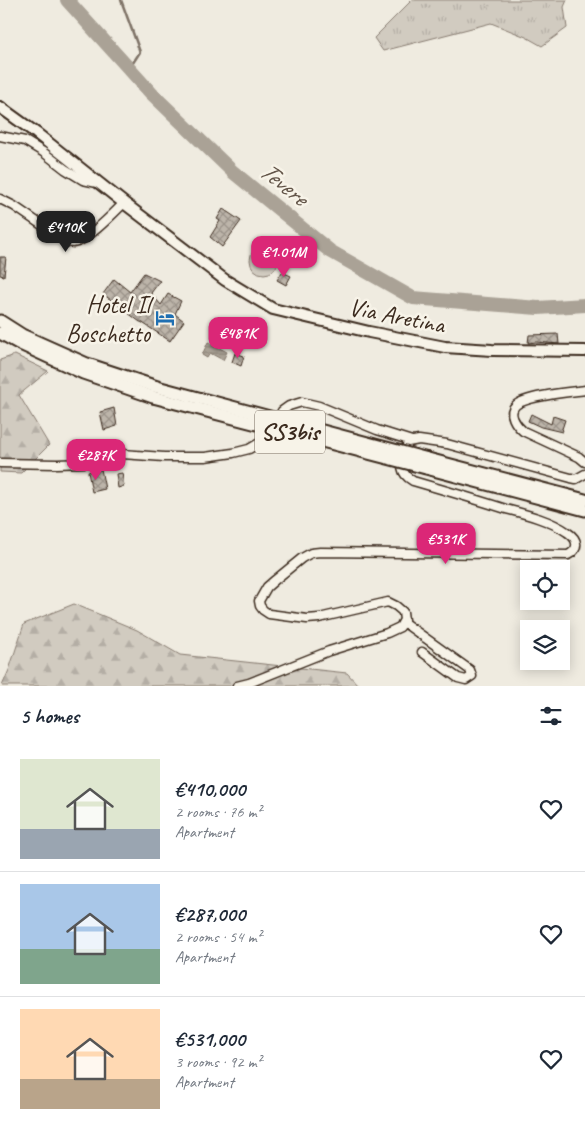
<!DOCTYPE html>
<meta charset="utf-8">
<style>
:root{--surface:#fff;--page:#f6f6f7;--text:#1f2937;--muted:#747a83;--line:#e0e1e3;--accent:#db2777}
body{margin:0;font-family:Caveat,sans-serif;background:var(--page);color:var(--text);height:100vh;display:flex;flex-direction:column;font-size:19px;white-space:nowrap}
*{box-sizing:border-box;margin:0}
p{font-size:16px;color:var(--muted)}
.icon{flex:none;width:28px;height:28px;fill:none;stroke:currentColor;stroke-width:2;stroke-linecap:round;stroke-linejoin:round}
.map{position:relative;height:686px;overflow:hidden}
.details{display:flex;flex-direction:column;background:var(--surface);flex:1}
.details>*{flex:none}
.controls{position:absolute;left:520px;top:560px;display:grid;gap:10px}
.controls a{display:grid;place-items:center;width:50px;height:50px;border-radius:0px;background:var(--surface);box-shadow:0 2px 12px #0003;font-size:25px}
.price{position:absolute;translate:-50% -42px;padding:0 11px;border-radius:10px;background:var(--accent);color:#fff;font-size:16px;line-height:32px;filter:drop-shadow(0 1px 2px #0008)}
.price::after{content:'';position:absolute;left:50%;top:30px;width:15px;height:11px;margin-left:-8px;background:inherit;clip-path:polygon(0 0,100% 0,50% 100%)}
.price.active{background:#222;color:#fff}
ul{padding:0;list-style:none}
li{display:flex;align-items:center;gap:15px;height:125px;padding:0 20px}
li+li{border-top:1px solid var(--line)}
li span{display:grid;place-items:center;flex:none;width:140px;height:100px;border-radius:0px;color:#555}
li>.icon{margin-inline-start:auto}
span .icon{width:60px;height:60px;fill:#fffc;stroke-width:1}
li b{font-size:21px}
h2{display:flex;justify-content:space-between;align-items:center;height:60px;padding:0 20px;font-size:21px}
.map>svg:first-child{display:block}
.forest{fill:url(#forest-firs);stroke:#867a6f}
.park{fill:url(#park-tufts);stroke:#867a6f}
.pitch{fill:#d1cbc0;stroke:#867a6f}
.water{fill:url(#water-rules);stroke:#7e7266}
.lines{fill:none;stroke-linecap:round;stroke-linejoin:round}
.stream{stroke:#7e7266;stroke-width:2.5}
.river{stroke:#aaa296;stroke-width:14}
.building{fill:url(#building-cross-hatch);stroke:#3b2a1e}
.minor-casing{stroke:#3b2a1e;stroke-width:11}
.major-casing{stroke:#3b2a1e;stroke-width:14}
.highway-casing{stroke:#3b2a1e;stroke-width:15}
.minor{stroke:#f7f3e8;stroke-width:8}
.major{stroke:#f7f3e8;stroke-width:10}
.highway{stroke:#f7f3e8;stroke-width:11}
.highway-bridge-casing{stroke:#3b2a1e;stroke-width:15;stroke-linecap:butt}
.highway-bridge{stroke:#f7f3e8;stroke-width:11}
.labels{text-anchor:middle;stroke-width:5;stroke-linejoin:round;paint-order:stroke}
.shield{fill:#f7f3e8;stroke:#73665b;stroke-width:1}
.shield-label{font-size:24px;font-weight:bold;fill:#3b2a1e}
.poi-label{font-size:25px;fill:#3b2a1e;stroke:#f7f3e8;text-anchor:end}
.street-label{font-size:25px;fill:#3b2a1e;stroke:#f7f3e8}
.water-label{font-size:26px;font-style:italic;fill:#625448;stroke:#f7f3e8}
</style>
<div class="map">
<svg width="585" height="686" viewBox="0 0 585 686">
<defs>
<pattern id="forest-firs" width="22" height="20" patternUnits="userSpaceOnUse" patternTransform="scale(1.25)"><rect width="22" height="20" fill="#d1cbc0"/><path d="M5 1l3.5 6h-7zM16 11l3.5 6h-7z" fill="#b4aea5"/></pattern>
<pattern id="park-tufts" width="24" height="20" patternUnits="userSpaceOnUse" patternTransform="scale(1.25)"><rect width="24" height="20" fill="#d1cbc0"/><path d="M3 7l-1-3M5 7V3M7 7l1-3M15 17l-1-3M17 17v-4M19 17l1-3" fill="none" stroke="#b4aea5"/></pattern>
<pattern id="water-rules" width="6" height="5" patternUnits="userSpaceOnUse" patternTransform="scale(1.25)"><rect width="6" height="5" fill="#aaa296"/><path d="M0 2.5h6" fill="none" stroke="#8c847a"/></pattern>
<pattern id="building-cross-hatch" width="8" height="8" patternUnits="userSpaceOnUse" patternTransform="scale(1.25)"><rect width="8" height="8" fill="#bdb5aa"/><path d="M0 0l8 8M0 8l8-8" fill="none" stroke="#9b938a"/></pattern>
</defs>
<rect width="100%" height="100%" fill="#efebe0"/>
<filter id="ink" filterUnits="userSpaceOnUse"><feTurbulence type="fractalNoise" baseFrequency=".02" numOctaves="2"/><feDisplacementMap in="SourceGraphic" scale="10" xChannelSelector="R" yChannelSelector="G"/><feConvolveMatrix kernelMatrix="1 2 1 2 8 2 1 2 1" color-interpolation-filters="sRGB"/></filter>
<g filter="url(#ink)">
<g class="forest">
<path d="M15,355L48,371L19,395L49,445L21,473L0,472V360Z"/>
<path d="M74,604L137,630L180,655L347,673L359,686H2L9,670L24,624Z"/>
</g>
<path class="park" d="M412,0H567L564,7L567,28L542,46L526,37L491,23L383,51L374,38Z"/>
<circle class="pitch" cx="264" cy="260" r="14"/>
<path class="water" d="M208,342L227,352L223,360L210,353L207,358L202,355Z"/>
<g class="lines">
<path class="stream" d="M121,0L140,52L129,69"/>
<path class="river" d="M67,0L151,93L233,172L330,251L413,298L538,308L585,305"/>
</g>
<g class="building">
<path d="M223,209L241,221L222,247L210,237L220,221L217,219Z"/>
<path d="M0,257H6L4,276L0,275Z"/>
<path d="M282,272L291,276L286,285L277,280Z"/>
<path d="M144,273L160,281L151,293L161,305L168,294L181,301L175,314L184,321L170,341L141,322H140L103,294L114,279L130,292Z"/>
<path d="M558,334L559,344L536,342L528,343L529,335Z"/>
<path d="M235,353L244,356L241,366L232,362Z"/>
<path d="M114,408L117,426L104,430L100,412Z"/>
<path d="M531,414L551,424L553,416L565,420L562,429L563,430L562,432L541,427L528,421Z"/>
<path d="M101,469L105,489L92,492L88,472Z"/>
<path d="M122,473L124,486L118,488L116,474Z"/>
</g>
<g class="lines">
<g class="minor-casing">
<g id="minor">
<path d="M0,136L25,141L43,152L65,169L83,180L97,183"/>
<path d="M0,199L14,206L65,241C68,242 70,243 73,243C86,242 114,213 124,203"/>
<path d="M585,390C570,392 526,396 516,405C507,413 516,425 523,431L579,457L585,462"/>
<path d="M0,463L57,464L83,463L122,454L164,457H205L233,453L249,449L261,442L269,435L282,411L289,406L302,402L319,406L377,430L412,441"/>
<path d="M403,622L470,670L472,676L466,680L458,678L422,652"/>
<path d="M237,686L249,683L329,651L387,633L400,627L404,620L403,612L396,606L388,602L319,618L307,619L269,614L263,610L260,606L259,601L267,587L275,580L302,558L311,553L320,552L568,555C580,549 578,539 567,532C550,520 525,514 506,509C475,499 444,490 413,481C396,471 403,461 407,445L408,442L419,440L447,444L571,478L576,479L585,474"/>
</g>
</g>
<g class="major-casing">
<path id="major" d="M0,107L36,133L124,203L225,280L273,309L369,332L445,347L492,350L585,351"/>
</g>
<g class="highway-casing">
<g id="highway">
<path d="M0,321L22,335L87,364L157,387"/>
<path d="M0,333L18,343L83,373L153,397"/>
<path d="M428,459L585,500"/>
<path d="M426,468L585,510"/>
</g>
</g>
<use href="#minor" class="minor"/>
<use href="#major" class="major"/>
<use href="#highway" class="highway"/>
<g class="highway-bridge-casing">
<g id="highway-bridge">
<path d="M157,387L428,459"/>
<path d="M153,397L426,468"/>
</g>
</g>
<use href="#highway-bridge" class="highway-bridge"/>
</g>
</g>
<defs>
<g id="hotel-bare" transform="scale(1.5)"><path d="M-6-4.5h1.5V1H6V5H4.5V3h-9V5H-6ZM-4 0a1.8 1.8 0 1 1 3.6 0ZM.5 0V-2.5h3Q6-2.5 6 0Z" fill="#1f6fb2" stroke="#f7f3e8" stroke-width="2.5" paint-order="stroke"/></g>
</defs>
<g fill-rule="evenodd">
<use href="#hotel-bare" x="165" y="318"/>
</g>
<g class="labels">
<rect class="shield" x="255" y="410.5" width="70" height="43" rx="4"/>
<g class="shield-label">
<text x="290" y="440">SS3bis</text>
</g>
<g class="poi-label">
<text x="150" y="313">Hotel Il<tspan x="150" dy="29">Boschetto</tspan></text>
</g>
<g class="street-label">
<text transform="translate(397 315) rotate(11)" y="9">Via Aretina</text>
</g>
<g class="water-label">
<text transform="translate(284 183) rotate(39)" y="9">Tevere</text>
</g>
</g>
</svg>
<div class="controls">
<a><svg class="icon" aria-label="locate" viewBox="0 0 24 24"><circle cx="12" cy="12" r="6"/><path d="M12 2v4M12 18v4M2 12h4M18 12h4"/></svg></a>
<a><svg class="icon" aria-label="layers" viewBox="0 0 24 24"><path d="M12 4l9 5-9 5-9-5zM3 14l9 5 9-5"/></svg></a>
</div>
<b class="price active" style="left:66px;top:253px">€410K</b>
<b class="price" style="left:284px;top:278px">€1.01M</b>
<b class="price" style="left:238px;top:359px">€481K</b>
<b class="price" style="left:96px;top:481px">€287K</b>
<b class="price" style="left:446px;top:565px">€531K</b>
</div>
<section class="details">
<h2>5 homes<svg class="icon" aria-label="filters" viewBox="0 0 24 24"><path d="M4 7h16M4 17h16"/><circle cx="9" cy="7" r="2"/><circle cx="15" cy="17" r="2"/></svg></h2>
<ul>
<li><span style="background:linear-gradient(#dfe7d0 70%,#9aa5b1 0)"><svg class="icon" aria-label="home" viewBox="0 0 24 24"><path d="M3 11l9-7 9 7M6 9v11h12V9"/></svg></span><div><b>€410,000</b><p>2 rooms · 76 m²</p><p>Apartment</p></div><svg class="icon" aria-label="heart" viewBox="0 0 24 24"><path d="M12 20l-8-8c-3-5 5-10 8-4 3-6 11-1 8 4z"/></svg></li>
<li><span style="background:linear-gradient(#a9c7e8 65%,#7fa58c 0)"><svg class="icon" aria-label="home" viewBox="0 0 24 24"><path d="M3 11l9-7 9 7M6 9v11h12V9"/></svg></span><div><b>€287,000</b><p>2 rooms · 54 m²</p><p>Apartment</p></div><svg class="icon" aria-label="heart" viewBox="0 0 24 24"><path d="M12 20l-8-8c-3-5 5-10 8-4 3-6 11-1 8 4z"/></svg></li>
<li><span style="background:linear-gradient(#ffd9b3 70%,#b9a48a 0)"><svg class="icon" aria-label="home" viewBox="0 0 24 24"><path d="M3 11l9-7 9 7M6 9v11h12V9"/></svg></span><div><b>€531,000</b><p>3 rooms · 92 m²</p><p>Apartment</p></div><svg class="icon" aria-label="heart" viewBox="0 0 24 24"><path d="M12 20l-8-8c-3-5 5-10 8-4 3-6 11-1 8 4z"/></svg></li>
</ul>
</section>
